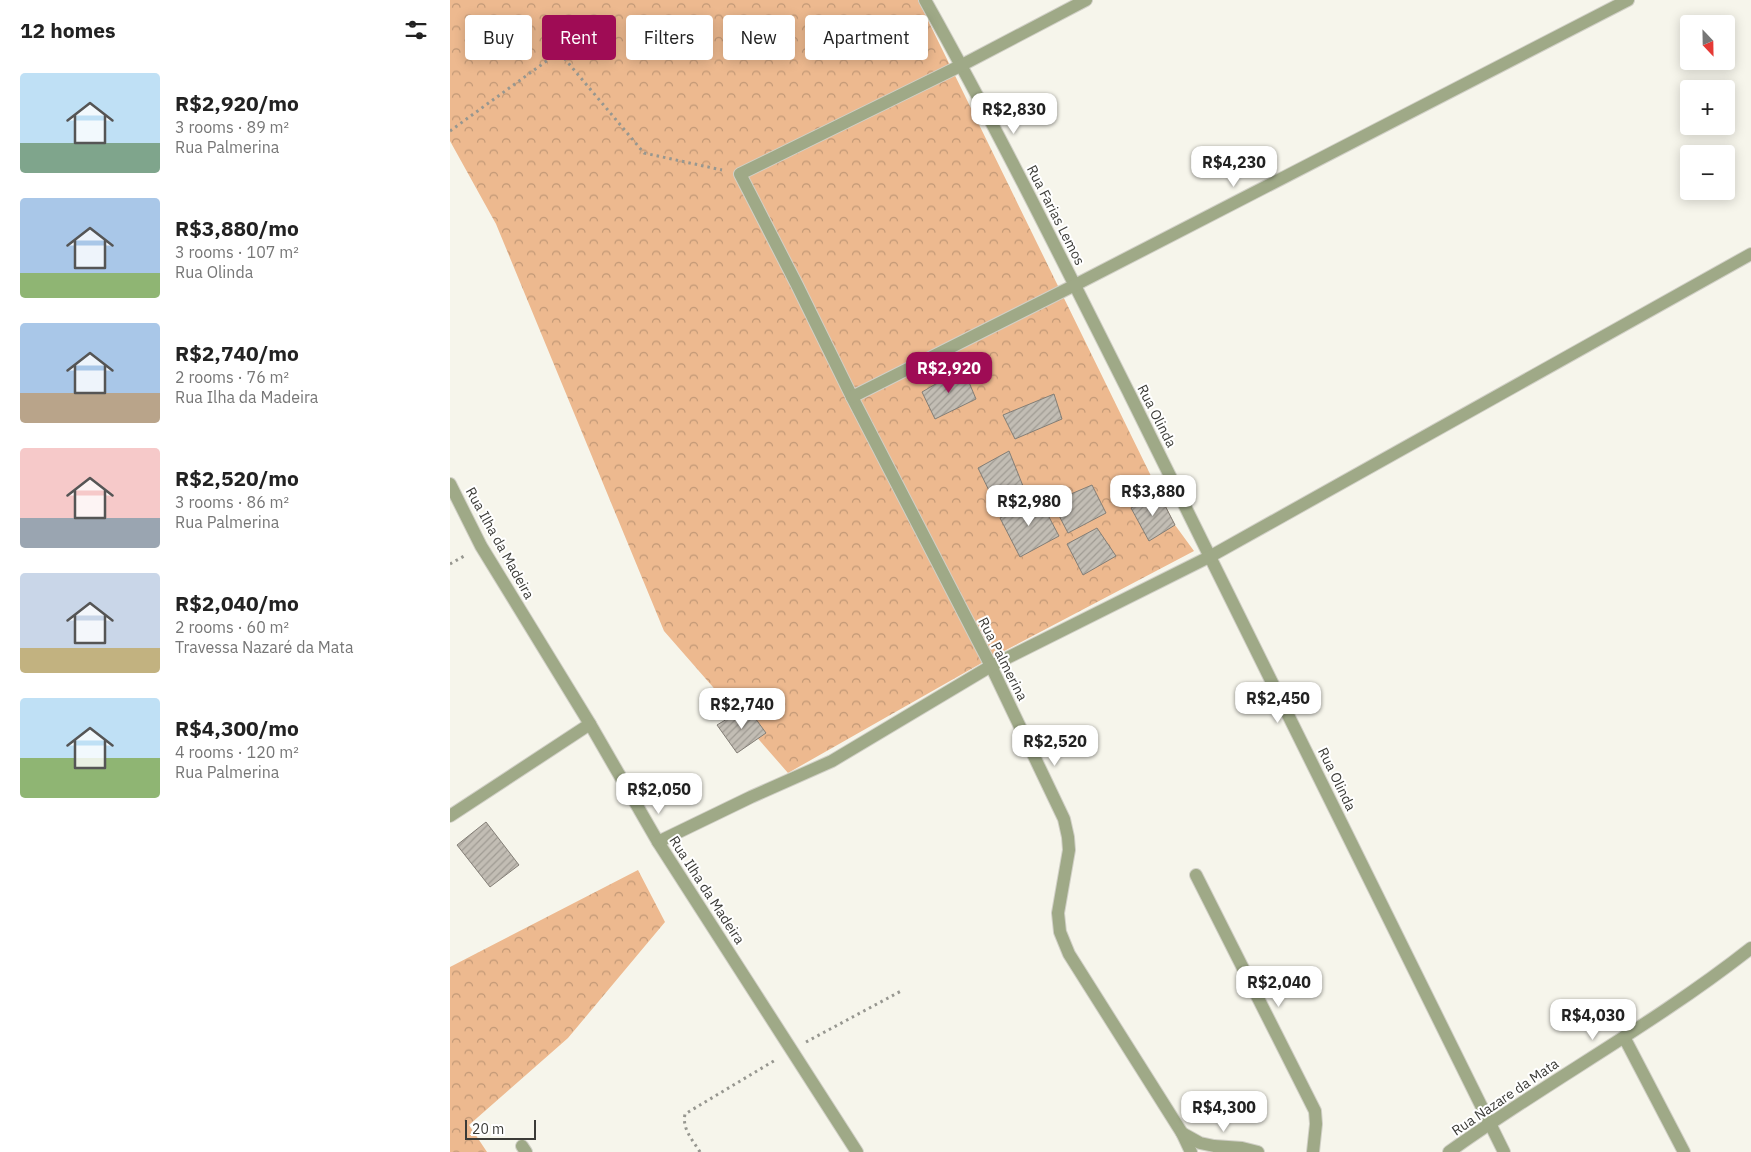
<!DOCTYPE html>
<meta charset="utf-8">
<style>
:root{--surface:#fff;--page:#f6f6f6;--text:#222;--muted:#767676;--accent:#9f0c55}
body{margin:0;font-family:"IBM Plex Sans",sans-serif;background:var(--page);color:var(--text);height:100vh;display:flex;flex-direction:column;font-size:19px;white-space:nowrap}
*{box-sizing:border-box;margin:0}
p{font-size:16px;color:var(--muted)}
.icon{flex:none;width:28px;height:28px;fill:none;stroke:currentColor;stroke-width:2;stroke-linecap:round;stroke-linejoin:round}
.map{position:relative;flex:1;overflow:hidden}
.details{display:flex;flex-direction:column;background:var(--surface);width:450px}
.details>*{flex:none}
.guide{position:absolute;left:15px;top:15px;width:475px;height:45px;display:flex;gap:10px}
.needle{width:32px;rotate:158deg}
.buttons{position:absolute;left:1230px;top:15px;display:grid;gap:10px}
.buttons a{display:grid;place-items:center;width:55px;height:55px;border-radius:5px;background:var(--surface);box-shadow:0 2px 12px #0003;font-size:25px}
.scale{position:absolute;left:15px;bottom:12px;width:71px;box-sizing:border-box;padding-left:5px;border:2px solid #3b3b37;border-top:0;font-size:14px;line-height:18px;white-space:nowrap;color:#3b3b37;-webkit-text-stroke:4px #fff;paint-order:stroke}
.price{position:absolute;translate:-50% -42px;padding:0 11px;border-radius:10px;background:#fff;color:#222;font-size:16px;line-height:32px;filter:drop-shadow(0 1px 2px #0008)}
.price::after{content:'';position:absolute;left:50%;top:30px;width:15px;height:11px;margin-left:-8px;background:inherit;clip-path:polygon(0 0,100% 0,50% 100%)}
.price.selected{background:var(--accent);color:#fff}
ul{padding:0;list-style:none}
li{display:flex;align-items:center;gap:15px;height:125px;padding:0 20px}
li span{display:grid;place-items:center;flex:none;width:140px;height:100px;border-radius:5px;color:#555}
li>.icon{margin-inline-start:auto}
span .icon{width:60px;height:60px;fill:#fffc;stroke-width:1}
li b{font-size:21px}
h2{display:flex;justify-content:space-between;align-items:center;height:60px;padding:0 20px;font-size:21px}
.tag{padding:0 18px;border-radius:5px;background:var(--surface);box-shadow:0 2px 12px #0003;font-size:18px;line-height:45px}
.tag.selected{background:var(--accent);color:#fff}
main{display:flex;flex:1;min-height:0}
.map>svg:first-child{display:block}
.forest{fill:url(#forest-crowns)}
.building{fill:url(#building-hatch);stroke:#837e76}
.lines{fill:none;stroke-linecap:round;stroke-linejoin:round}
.minor-casing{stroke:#d1d0c7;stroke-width:14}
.path{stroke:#979790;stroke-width:3;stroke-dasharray:2.5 4;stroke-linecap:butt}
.minor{stroke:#9fa987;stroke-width:12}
.labels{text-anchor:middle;stroke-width:4;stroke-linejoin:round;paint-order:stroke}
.street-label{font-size:14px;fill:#3b3b37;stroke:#fff}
</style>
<main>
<section class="details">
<h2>12 homes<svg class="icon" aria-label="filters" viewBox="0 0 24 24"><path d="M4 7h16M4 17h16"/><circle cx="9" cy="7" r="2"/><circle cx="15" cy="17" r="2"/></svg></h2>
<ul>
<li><span style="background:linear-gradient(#bfe0f5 70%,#7fa58c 0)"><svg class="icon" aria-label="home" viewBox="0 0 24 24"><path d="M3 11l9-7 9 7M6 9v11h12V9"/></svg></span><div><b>R$2,920/mo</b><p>3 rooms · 89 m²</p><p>Rua Palmerina</p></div></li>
<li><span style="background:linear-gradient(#a9c7e8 75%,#8fb573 0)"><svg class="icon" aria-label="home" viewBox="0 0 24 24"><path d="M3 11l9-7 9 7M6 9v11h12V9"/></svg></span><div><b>R$3,880/mo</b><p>3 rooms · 107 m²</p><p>Rua Olinda</p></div></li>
<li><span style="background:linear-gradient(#a9c7e8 70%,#b9a48a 0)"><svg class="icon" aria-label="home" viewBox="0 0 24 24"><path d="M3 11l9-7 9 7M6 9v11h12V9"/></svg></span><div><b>R$2,740/mo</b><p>2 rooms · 76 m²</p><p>Rua Ilha da Madeira</p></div></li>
<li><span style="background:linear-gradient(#f6c9c9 70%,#9aa5b1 0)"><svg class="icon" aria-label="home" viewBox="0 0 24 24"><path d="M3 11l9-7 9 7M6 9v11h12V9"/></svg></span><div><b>R$2,520/mo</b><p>3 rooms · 86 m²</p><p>Rua Palmerina</p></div></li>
<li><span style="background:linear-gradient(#c9d6e8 75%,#c2b280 0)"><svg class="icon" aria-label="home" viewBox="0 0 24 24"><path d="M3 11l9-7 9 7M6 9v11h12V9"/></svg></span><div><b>R$2,040/mo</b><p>2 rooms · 60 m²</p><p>Travessa Nazaré da Mata</p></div></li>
<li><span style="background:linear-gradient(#bfe0f5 60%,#8fb573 0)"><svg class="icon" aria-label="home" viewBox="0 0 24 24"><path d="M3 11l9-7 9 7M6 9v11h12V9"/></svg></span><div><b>R$4,300/mo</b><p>4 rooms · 120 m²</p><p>Rua Palmerina</p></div></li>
</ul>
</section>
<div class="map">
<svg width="1301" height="1152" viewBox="0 0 1301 1152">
<defs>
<pattern id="forest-crowns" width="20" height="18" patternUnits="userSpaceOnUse" patternTransform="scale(1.25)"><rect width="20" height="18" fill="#edb98f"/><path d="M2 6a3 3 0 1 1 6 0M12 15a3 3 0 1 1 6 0" fill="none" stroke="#c19876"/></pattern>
<pattern id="building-hatch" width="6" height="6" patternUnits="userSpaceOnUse" patternTransform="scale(1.25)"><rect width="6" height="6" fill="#c2bdb4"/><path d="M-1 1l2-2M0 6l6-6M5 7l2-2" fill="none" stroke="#9f9b93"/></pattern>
</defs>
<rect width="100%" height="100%" fill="#f6f5eb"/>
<g class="forest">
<path d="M0,0H468L725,525L744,551L537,660L338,773L214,631L46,224L0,141Z"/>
<path d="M188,870L215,922L118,1038L19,1125L37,1152H0V967Z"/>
</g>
<g class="building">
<path d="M513,368L526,399L485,419L472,392Z"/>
<path d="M604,394L612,419L565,439L553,415Z"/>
<path d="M559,451L577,496L549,511L528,468Z"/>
<path d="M642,485L656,513L618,533L602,502Z"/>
<path d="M709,494L725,525L699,541L681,508Z"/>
<path d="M589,498L609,536L570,557L550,518Z"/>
<path d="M647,528L666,556L633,575L617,544Z"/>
<path d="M297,707L316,733L287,753L267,725Z"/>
<path d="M36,822L69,865L40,887L7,845Z"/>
</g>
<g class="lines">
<g class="minor-casing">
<g id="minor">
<path d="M475,0C548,130 614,264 681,397C807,648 929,901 1054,1152"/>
<path d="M636,0L512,65L290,174L347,285L402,397L541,666L614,819L618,837L619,850L608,913L610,932L619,954L732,1133L741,1152"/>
<path d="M402,397L625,285L1178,0"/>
<path d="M0,484L31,546L140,724L208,842L407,1152"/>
<path d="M0,816L140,724"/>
<path d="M208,842L301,797L382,761L541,666L761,556L1301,254"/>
<path d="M746,875L865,1111L866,1124L863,1152"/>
<path d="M1174,1037L1234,1152"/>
<path d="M732,1133L750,1143L764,1146L792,1148L808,1152"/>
<path d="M72,1146L76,1152"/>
<path d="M999,1152C1098,1081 1206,1023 1301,948"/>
</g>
</g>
<g class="path">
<path d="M0,131L109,52L194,153L272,170"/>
<path d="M0,564L16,555"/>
<path d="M356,1042L453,990"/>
<path d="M250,1152C242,1139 232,1129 235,1114L327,1059"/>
</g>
<use href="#minor" class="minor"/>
</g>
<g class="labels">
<g class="street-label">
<text transform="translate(606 215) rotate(63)" y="5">Rua Farias Lemos</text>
<text transform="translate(707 416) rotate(63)" y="5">Rua Olinda</text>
<text transform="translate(50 543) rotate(61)" y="5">Rua Ilha da Madeira</text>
<text transform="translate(553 659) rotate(63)" y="5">Rua Palmerina</text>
<text transform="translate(887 779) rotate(64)" y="5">Rua Olinda</text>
<text transform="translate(257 890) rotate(57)" y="5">Rua Ilha da Madeira</text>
<text transform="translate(1055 1097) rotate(-34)" y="5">Rua Nazare da Mata</text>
</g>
</g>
</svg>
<div class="buttons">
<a><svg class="needle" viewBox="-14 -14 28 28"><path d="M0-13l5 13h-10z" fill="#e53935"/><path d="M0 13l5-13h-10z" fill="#767676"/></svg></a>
<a>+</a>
<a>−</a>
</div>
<div class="scale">20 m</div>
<b class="price" style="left:564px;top:135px">R$2,830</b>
<b class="price" style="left:784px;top:188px">R$4,230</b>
<b class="price selected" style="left:499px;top:394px">R$2,920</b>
<b class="price" style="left:703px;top:517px">R$3,880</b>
<b class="price" style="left:579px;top:527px">R$2,980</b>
<b class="price" style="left:828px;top:724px">R$2,450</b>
<b class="price" style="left:292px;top:730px">R$2,740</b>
<b class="price" style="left:605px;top:767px">R$2,520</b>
<b class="price" style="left:209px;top:815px">R$2,050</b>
<b class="price" style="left:829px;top:1008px">R$2,040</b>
<b class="price" style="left:1143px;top:1041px">R$4,030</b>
<b class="price" style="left:774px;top:1133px">R$4,300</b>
<div class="guide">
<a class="tag">Buy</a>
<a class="tag selected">Rent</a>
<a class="tag">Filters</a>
<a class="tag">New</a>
<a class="tag">Apartment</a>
</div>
</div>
</main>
